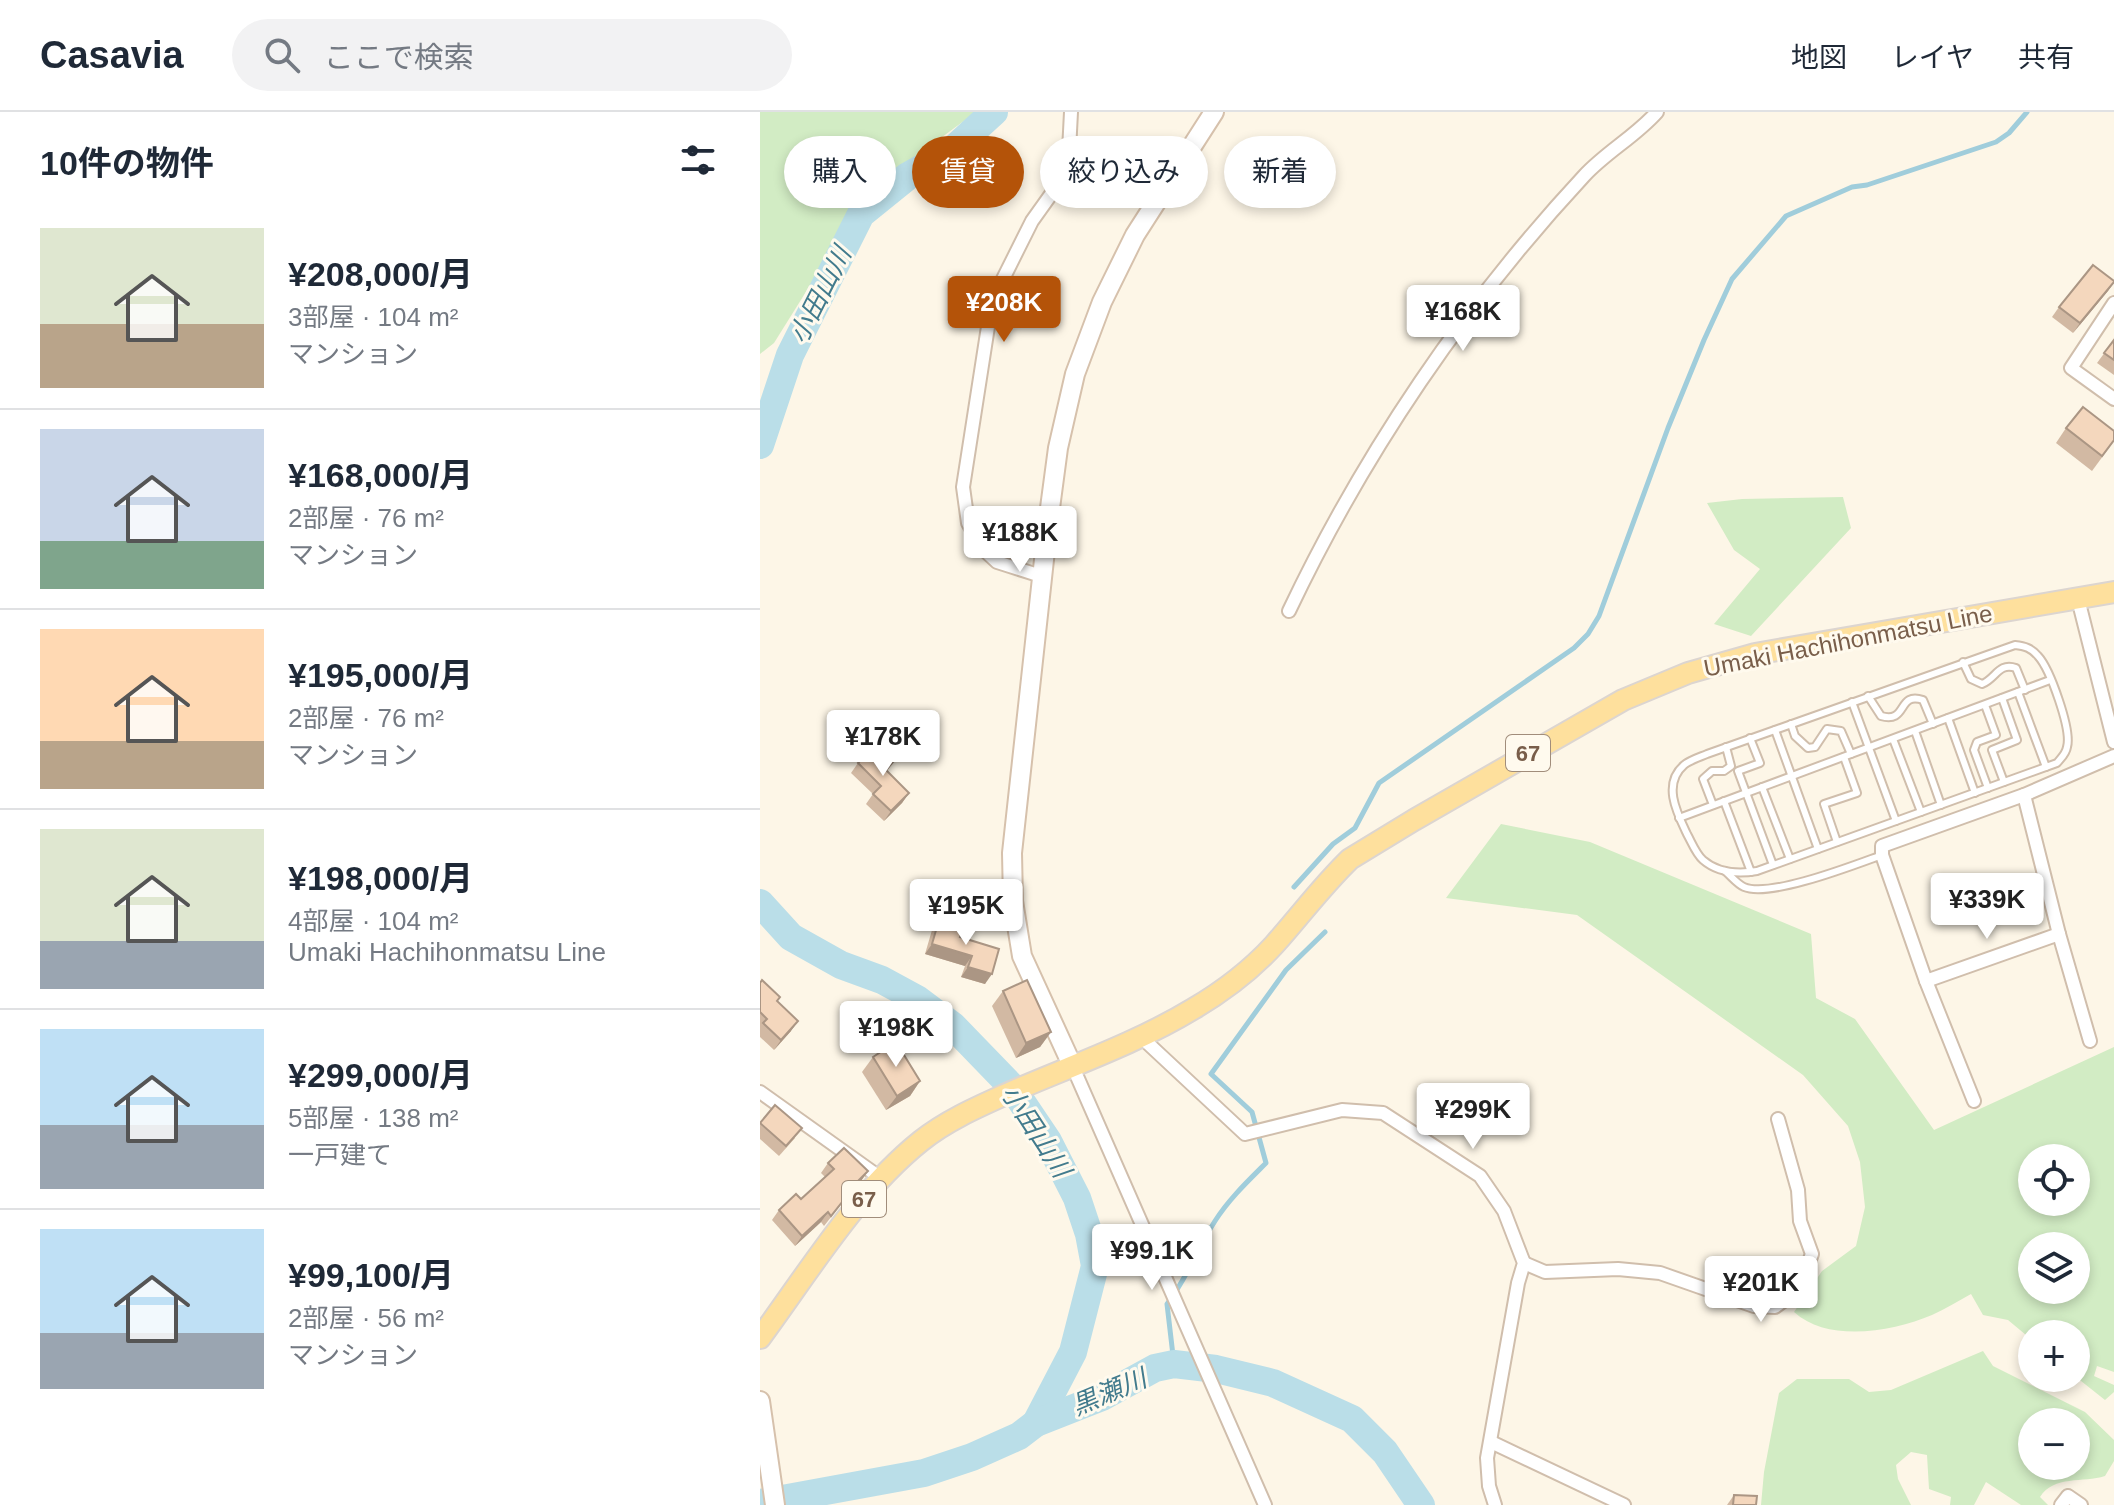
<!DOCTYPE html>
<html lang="ja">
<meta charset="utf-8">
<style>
:root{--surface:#fff;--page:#f2f2f3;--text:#1f2937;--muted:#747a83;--line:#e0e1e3;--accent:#b45309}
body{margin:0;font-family:Arial,"Noto Sans JP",sans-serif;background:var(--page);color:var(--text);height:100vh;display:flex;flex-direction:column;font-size:30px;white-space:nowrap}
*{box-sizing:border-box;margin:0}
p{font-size:26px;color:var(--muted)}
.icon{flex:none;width:44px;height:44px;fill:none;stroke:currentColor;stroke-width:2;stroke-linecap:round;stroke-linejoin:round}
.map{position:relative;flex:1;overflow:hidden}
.drawer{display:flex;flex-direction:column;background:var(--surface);width:760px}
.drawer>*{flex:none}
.top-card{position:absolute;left:24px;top:24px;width:760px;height:72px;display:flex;gap:16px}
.controls{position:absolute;left:1258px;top:1032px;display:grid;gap:16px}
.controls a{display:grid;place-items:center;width:72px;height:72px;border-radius:50%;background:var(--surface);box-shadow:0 4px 12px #0003;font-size:40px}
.price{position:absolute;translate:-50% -68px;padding:0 18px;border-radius:8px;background:#fff;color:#222;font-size:26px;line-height:52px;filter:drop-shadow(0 2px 4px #0008)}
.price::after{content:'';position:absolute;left:50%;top:48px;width:24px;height:18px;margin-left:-12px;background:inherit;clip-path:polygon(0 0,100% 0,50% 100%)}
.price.current{background:var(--accent);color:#fff}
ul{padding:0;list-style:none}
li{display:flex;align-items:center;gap:24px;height:200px;padding:0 40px}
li+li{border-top:2px solid var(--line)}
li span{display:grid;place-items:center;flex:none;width:224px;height:160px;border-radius:0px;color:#555}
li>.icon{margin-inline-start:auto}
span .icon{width:96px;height:96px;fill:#fffc;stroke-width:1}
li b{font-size:34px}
h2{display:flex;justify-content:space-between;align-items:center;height:96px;padding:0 40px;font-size:34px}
.chip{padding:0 28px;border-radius:36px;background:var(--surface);box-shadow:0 4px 12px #0003;font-size:28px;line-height:72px}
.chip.current{background:var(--accent);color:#fff}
header{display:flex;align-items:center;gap:48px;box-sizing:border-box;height:112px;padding:0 40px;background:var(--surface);border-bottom:2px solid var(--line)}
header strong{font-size:38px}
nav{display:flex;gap:44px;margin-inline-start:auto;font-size:28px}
.search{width:560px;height:72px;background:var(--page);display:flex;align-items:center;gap:20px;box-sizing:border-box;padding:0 28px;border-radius:44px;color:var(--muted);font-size:30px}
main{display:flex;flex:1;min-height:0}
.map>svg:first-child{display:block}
.green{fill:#d2ecc4;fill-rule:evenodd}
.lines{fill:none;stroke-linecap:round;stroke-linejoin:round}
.stream{stroke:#a0cddb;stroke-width:5}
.river{stroke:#badee8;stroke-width:28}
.lane-casing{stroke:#d0beac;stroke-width:10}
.street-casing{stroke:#d0beac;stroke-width:16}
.secondary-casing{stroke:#d6c1ac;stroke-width:22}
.primary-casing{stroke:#dcd5d0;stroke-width:24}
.lane{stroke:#fff;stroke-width:6}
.street{stroke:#fff;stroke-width:12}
.secondary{stroke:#fff;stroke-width:18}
.primary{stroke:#fee09d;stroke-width:20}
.wall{fill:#d2b9a3}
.shaded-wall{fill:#ab9684}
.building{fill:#f4d7bd;stroke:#ab9684;stroke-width:2}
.labels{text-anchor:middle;stroke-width:6;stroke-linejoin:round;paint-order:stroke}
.shield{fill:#fffaee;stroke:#a18d7b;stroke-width:2}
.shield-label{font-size:22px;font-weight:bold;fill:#795e4a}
.street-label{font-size:24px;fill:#795e4a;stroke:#fffaee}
.water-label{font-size:26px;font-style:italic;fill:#427b8d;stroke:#fffaee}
</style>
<header>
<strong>Casavia</strong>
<div class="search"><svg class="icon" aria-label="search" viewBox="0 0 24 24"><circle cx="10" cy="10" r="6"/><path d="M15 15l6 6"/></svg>ここで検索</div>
<nav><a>地図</a><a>レイヤ</a><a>共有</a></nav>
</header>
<main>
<section class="drawer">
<h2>10件の物件<svg class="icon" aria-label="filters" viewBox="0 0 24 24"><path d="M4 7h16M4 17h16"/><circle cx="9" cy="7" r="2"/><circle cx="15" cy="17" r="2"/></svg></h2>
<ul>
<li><span style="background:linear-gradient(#dfe7d0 60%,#b9a48a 0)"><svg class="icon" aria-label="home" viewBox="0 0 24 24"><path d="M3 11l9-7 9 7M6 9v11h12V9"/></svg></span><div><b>¥208,000/月</b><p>3部屋 · 104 m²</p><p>マンション</p></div></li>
<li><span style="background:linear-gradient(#c9d6e8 70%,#7fa58c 0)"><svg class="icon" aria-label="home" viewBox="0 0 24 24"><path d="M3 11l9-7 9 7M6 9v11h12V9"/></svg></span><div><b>¥168,000/月</b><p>2部屋 · 76 m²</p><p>マンション</p></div></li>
<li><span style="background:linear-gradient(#ffd9b3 70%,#b9a48a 0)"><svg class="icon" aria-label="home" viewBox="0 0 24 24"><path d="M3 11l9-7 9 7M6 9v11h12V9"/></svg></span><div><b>¥195,000/月</b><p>2部屋 · 76 m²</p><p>マンション</p></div></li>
<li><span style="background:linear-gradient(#dfe7d0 70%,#9aa5b1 0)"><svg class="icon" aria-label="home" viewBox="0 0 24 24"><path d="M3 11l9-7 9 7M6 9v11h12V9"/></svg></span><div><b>¥198,000/月</b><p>4部屋 · 104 m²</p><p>Umaki Hachihonmatsu Line</p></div></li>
<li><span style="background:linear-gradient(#bfe0f5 60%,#9aa5b1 0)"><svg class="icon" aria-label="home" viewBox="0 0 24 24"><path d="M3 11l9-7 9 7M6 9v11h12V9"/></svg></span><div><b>¥299,000/月</b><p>5部屋 · 138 m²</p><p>一戸建て</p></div></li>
<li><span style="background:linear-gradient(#bfe0f5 65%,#9aa5b1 0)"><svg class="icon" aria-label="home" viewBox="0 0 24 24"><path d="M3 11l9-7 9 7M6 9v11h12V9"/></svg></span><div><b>¥99,100/月</b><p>2部屋 · 56 m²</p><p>マンション</p></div></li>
</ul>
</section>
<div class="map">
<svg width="1354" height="1393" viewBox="0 0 1354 1393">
<rect width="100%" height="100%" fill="#fdf6e7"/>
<g class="green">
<path d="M0,0H216L109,79L14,231L0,242Z"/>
<path d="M1083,385L1091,416L991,524L954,512L1000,457L974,438L947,391L982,387Z"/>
<path d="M741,712L830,730L1051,822L1056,886L1095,907L1174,1018L1354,935V1260L1337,1254L1334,1264L1354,1273V1280L1345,1288L1316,1265V1222H1272V1228L1248,1208L1223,1203L1211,1182C1198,1189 1185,1197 1172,1203C1132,1220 1068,1231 1034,1200L1062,1159L1096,1134L1105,1095L1100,1050L1088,1014L1043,963L817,803L686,786ZM1316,1046V1090H1272V1046ZM1316,1134V1178H1272V1134Z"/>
<path d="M1223,1239L1233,1254L1325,1300L1354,1328V1349L1345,1364C1323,1371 1294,1363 1280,1385L1288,1393H1261L1226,1370L1214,1393H1190L1191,1385L1169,1377L1167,1343L1151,1340L1136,1353L1138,1367L1151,1393H1001L1004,1360L1019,1281L1037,1267H1089L1109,1280L1131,1278ZM1316,1310V1354H1272V1310Z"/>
</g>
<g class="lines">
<g class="stream">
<path d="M534,775L573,732L595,716L619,671L814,536L828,522L839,504L908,316L944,228L972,167L1026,104L1092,75L1107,73L1236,30L1249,21L1267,0"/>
<path d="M414,1252L407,1192C428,1165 437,1137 455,1109C469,1087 488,1069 506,1051L492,1000L451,962L526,858L565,820"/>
</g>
<g class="river">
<path d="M0,333L30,243L101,102L148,64L189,41L234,0"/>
<path d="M0,791L31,825L81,853L122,868L157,887L193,914L251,974L288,1029L317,1086L329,1122L335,1154L313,1240L276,1311"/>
<path d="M0,1391L164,1361L212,1345L259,1324L276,1311L342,1285L395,1256L414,1252L456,1257L513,1271L592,1307L625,1340L661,1393"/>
</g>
<g class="lane-casing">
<g id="lane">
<path d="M1255,533C1265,534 1271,536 1278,544C1290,557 1312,618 1307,635C1306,642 1301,646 1297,651L997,759C979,762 958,761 943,748C936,742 932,731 927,722C917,701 902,672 924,653C930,648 940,645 947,642Z"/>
<path d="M1203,550L1211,567L1222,572C1236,567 1238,550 1256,556L1265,578"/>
<path d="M1258,580L1286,655"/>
<path d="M1108,584L1121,604C1148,612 1137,579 1163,588L1173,612"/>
<path d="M1242,586L1257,628L1232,638L1244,670"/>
<path d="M1092,590L1136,709"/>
<path d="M1225,593L1236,623L1217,630L1214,638L1228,676"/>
<path d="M1188,606L1215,681"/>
<path d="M1031,612L1035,624L1048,636L1055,635L1067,617L1081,619L1091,642"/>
<path d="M1015,618L1058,737"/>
<path d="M1155,619L1181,693"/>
<path d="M990,626L1000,651L978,659L1013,753"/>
<path d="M1133,627L1161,700"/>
<path d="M1002,675L1030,747"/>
<path d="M964,689L991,760"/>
<path d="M953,693L943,667L952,659H964L971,654L966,635"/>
<path d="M919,706L1290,568"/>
<path d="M1077,730L1064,692L1097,681L1084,645"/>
<path d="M965,759C971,764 977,772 984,775C1010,786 1094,753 1122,743"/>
</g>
</g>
<g class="street-casing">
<g id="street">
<path d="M1354,191L1311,256L1354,287"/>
<path d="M281,464L237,450L223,437L208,411L203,375L232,189L272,109L302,67L309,39L311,0"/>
<path d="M1318,487L1354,630"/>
<path d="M529,499C604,341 705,192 824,64C846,40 876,24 897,0"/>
<path d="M1264,683L1299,822L1330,929"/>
<path d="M1166,869L1299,822"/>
<path d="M380,924L485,1022L582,998L623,1001L720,1064L744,1099L764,1151L758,1171L727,1346L729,1374L735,1393"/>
<path d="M312,953L505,1393"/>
<path d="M0,980L122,1067"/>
<path d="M1214,989L1166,869L1122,743V734L1264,683L1354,644"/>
<path d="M764,1151L785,1160L858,1157L900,1161L994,1194L1015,1195L1030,1184L1043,1165L1052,1142L1040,1109L1038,1078L1018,1007"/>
<path d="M731,1330L864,1393"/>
<path d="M1301,1393L1308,1384L1321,1393"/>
</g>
</g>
<g class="secondary-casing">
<g id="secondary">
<path d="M312,953L262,844L253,789L252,741L288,411L298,336L315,262L342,190L375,123L454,0"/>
<path d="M0,1289L15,1393"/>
</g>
</g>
<g class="primary-casing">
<path id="primary" d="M0,1226C48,1161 97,1080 161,1029C187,1008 220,994 251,980C311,954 377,931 433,897C462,880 491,858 514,833C540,804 562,774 590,747L654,708L863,588L928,561L995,542L1354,480"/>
</g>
<use href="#lane" class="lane"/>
<use href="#street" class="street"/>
<use href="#secondary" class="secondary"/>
<use href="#primary" class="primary"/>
</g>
<g class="wall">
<path d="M1354,171L1313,221L1292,205L1299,195Z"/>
<path d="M1354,228V263L1337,251Z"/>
<path d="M1306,316L1354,329L1332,359L1296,331Z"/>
<path d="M133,650L127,659L149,681L142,691L124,709L106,692L113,682L91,661L98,651Z"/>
<path d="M179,808L200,825L239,837L225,872L201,865L205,854L165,842L172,818Z"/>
<path d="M0,871L17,889L31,919L14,938L0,925Z"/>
<path d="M243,879L291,920L280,935L256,946L232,894Z"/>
<path d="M113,945L160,969L150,984L126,998L102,960Z"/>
<path d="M0,1011L35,1026L19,1044L0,1027Z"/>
<path d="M68,1051L108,1059L101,1069L85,1084L86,1085L79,1095L64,1114L61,1110L35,1134L12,1108L19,1098L41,1087L65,1065L61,1061Z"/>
<path d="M974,1383L996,1393H967Z"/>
</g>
<g class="shaded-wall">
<path d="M1354,170L1348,179L1313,221L1320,211Z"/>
<path d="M149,681L142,691L124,709L131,699Z"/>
<path d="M172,832L212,844L205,854L165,842Z"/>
<path d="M208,855L232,862L225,872L201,865Z"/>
<path d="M38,909L31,919L14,938L21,928Z"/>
<path d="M291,920L280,935L256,946L266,931Z"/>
<path d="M160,969L150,984L126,998L137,984Z"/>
<path d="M108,1059L101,1069L77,1093L84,1083Z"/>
<path d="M68,1100L61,1110L35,1134L42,1124Z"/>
</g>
<g class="building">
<path d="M1333,153L1354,169V170L1320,211L1299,195Z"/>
<path d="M1354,228V248L1344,241Z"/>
<path d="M1323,295L1354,319V328L1342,344L1306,316Z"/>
<path d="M116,633L133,650L126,658L149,681L131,699L113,682L121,674L98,651Z"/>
<path d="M179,808L203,815L200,825L239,837L232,862L208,855L212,844L172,832Z"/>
<path d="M2,868L20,885L17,889L38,909L21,928L3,911L7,907L0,900V871Z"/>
<path d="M267,868L291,920L266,931L243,879Z"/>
<path d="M136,930L160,969L137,984L113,945Z"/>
<path d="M15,993L42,1016L26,1034L0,1011Z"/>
<path d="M84,1036L108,1059L84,1083L86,1085L71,1104L68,1100L42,1124L19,1098L36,1082L41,1087L74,1057L68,1051Z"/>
<path d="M974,1383L997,1384L996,1393H973Z"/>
</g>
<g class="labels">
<g class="shield">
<rect x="746" y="623" width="44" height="36" rx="6"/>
<rect x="82" y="1069" width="44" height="36" rx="6"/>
</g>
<g class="shield-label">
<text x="768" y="649">67</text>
<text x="104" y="1095">67</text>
</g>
<g class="street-label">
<text transform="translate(1088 529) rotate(-11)" y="8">Umaki Hachihonmatsu Line</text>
</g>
<g class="water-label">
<text transform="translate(60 183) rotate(-63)" y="9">小田山川</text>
<text transform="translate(276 1019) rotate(57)" y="9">小田山川</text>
<text transform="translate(349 1280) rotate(-23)" y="9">黒瀬川</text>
</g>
</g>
</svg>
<div class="controls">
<a><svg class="icon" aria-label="locate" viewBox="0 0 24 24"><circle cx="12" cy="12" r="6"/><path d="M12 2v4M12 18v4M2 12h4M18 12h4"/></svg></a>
<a><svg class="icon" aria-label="layers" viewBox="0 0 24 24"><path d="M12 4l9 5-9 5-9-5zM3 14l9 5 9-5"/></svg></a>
<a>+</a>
<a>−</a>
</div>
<b class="price current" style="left:244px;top:232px">¥208K</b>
<b class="price" style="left:703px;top:241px">¥168K</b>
<b class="price" style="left:260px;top:462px">¥188K</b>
<b class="price" style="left:123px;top:666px">¥178K</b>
<b class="price" style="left:1227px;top:829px">¥339K</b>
<b class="price" style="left:206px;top:835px">¥195K</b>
<b class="price" style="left:136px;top:957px">¥198K</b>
<b class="price" style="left:713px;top:1039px">¥299K</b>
<b class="price" style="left:392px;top:1180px">¥99.1K</b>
<b class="price" style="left:1001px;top:1212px">¥201K</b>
<div class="top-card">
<a class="chip">購入</a>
<a class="chip current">賃貸</a>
<a class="chip">絞り込み</a>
<a class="chip">新着</a>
</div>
</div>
</main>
